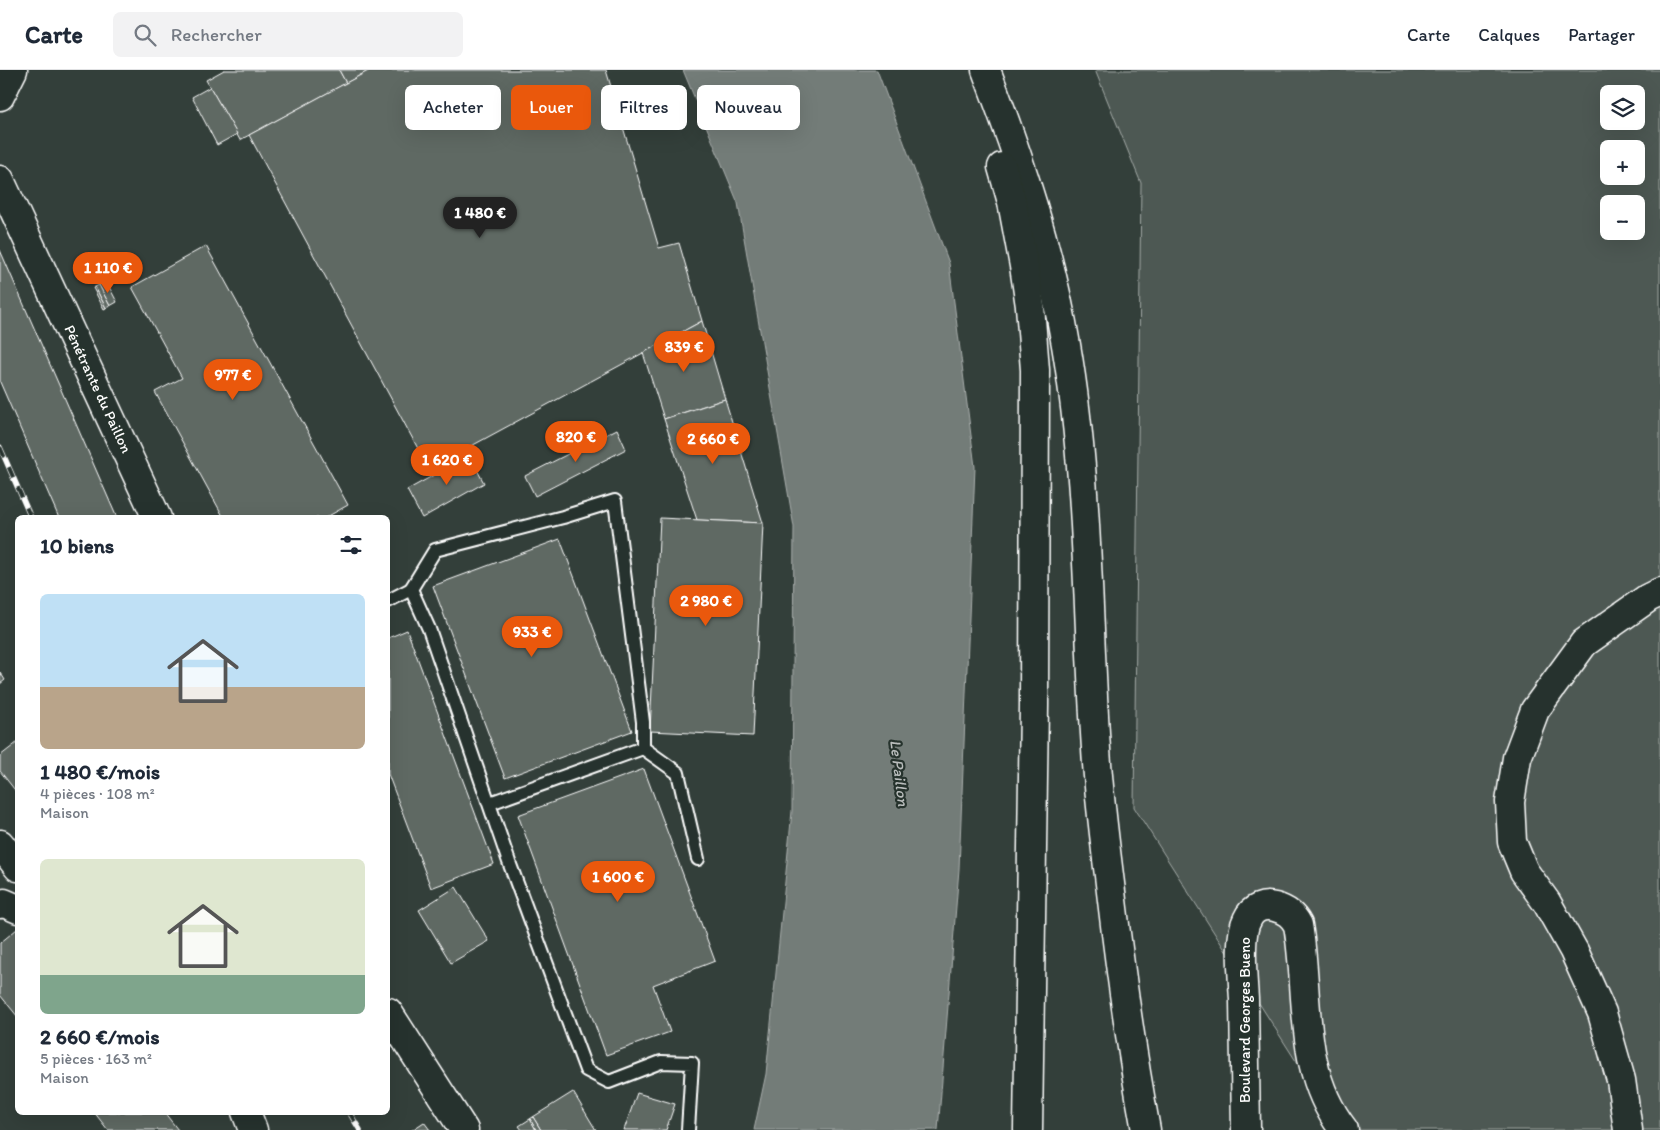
<!DOCTYPE html>
<html lang="fr">
<meta charset="utf-8">
<style>
:root{--surface:#fff;--page:#f2f2f3;--text:#1f2937;--muted:#747a83;--line:#e0e1e3;--accent:#ea580c}
body{margin:0;font-family:Itim,sans-serif;background:var(--page);color:var(--text);height:100vh;display:flex;flex-direction:column;font-size:19px;white-space:nowrap}
*{box-sizing:border-box;margin:0}
p{font-size:16px;color:var(--muted)}
.icon{flex:none;width:28px;height:28px;fill:none;stroke:currentColor;stroke-width:2;stroke-linecap:round;stroke-linejoin:round}
.map{position:relative;flex:1;overflow:hidden}
.panel{position:absolute;left:15px;top:445px;width:375px;height:600px;display:flex;flex-direction:column;background:var(--surface);border-radius:8px;box-shadow:0 5px 20px #0002}
.panel>*{flex:none}
.top-card{position:absolute;left:405px;top:15px;width:475px;height:45px;display:flex;gap:10px}
.tools{position:absolute;left:1600px;top:15px;display:grid;gap:10px}
.tools a{display:grid;place-items:center;width:45px;height:45px;border-radius:8px;background:var(--surface);box-shadow:0 5px 20px #0002;font-size:25px}
.price{position:absolute;translate:-50% -42px;padding:0 11px;border-radius:18px;background:var(--accent);color:#fff;font-size:16px;line-height:32px;filter:drop-shadow(0 1px 2px #0008)}
.price::after{content:'';position:absolute;left:50%;top:30px;width:15px;height:11px;margin-left:-8px;background:inherit;clip-path:polygon(0 0,100% 0,50% 100%)}
.price.on{background:#222;color:#fff}
ul{padding:0;list-style:none}
li{display:grid;align-content:center;gap:10px;height:265px;padding:0 25px}
li span{display:grid;place-items:center;height:155px;border-radius:8px;color:#555}
li>.icon{margin-inline-start:auto}
span .icon{width:90px;height:90px;fill:#fffc;stroke-width:1}
li b{font-size:21px}
h2{display:flex;justify-content:space-between;align-items:center;height:60px;padding:0 25px;font-size:21px}
.chip{padding:0 18px;border-radius:8px;background:var(--surface);box-shadow:0 5px 20px #0002;font-size:18px;line-height:45px}
.chip.on{background:var(--accent);color:#fff}
header{display:flex;align-items:center;gap:30px;box-sizing:border-box;height:70px;padding:0 25px;background:var(--surface);border-bottom:1px solid var(--line)}
header strong{font-size:24px}
nav{display:flex;gap:28px;margin-inline-start:auto;font-size:18px}
.search{width:350px;height:45px;background:var(--page);display:flex;align-items:center;gap:12px;box-sizing:border-box;padding:0 18px;border-radius:8px;color:var(--muted);font-size:19px}
.map>svg:first-child{display:block}
.green{fill:#4d5853;stroke:#a6aca9;fill-rule:evenodd}
.water{fill:#737b78;stroke:#abb0ae}
.building{fill:#5f6964;stroke:#fff}
.lines{fill:none;stroke-linecap:round;stroke-linejoin:round}
.lane-casing{stroke:#fff;stroke-width:16}
.secondary-casing{stroke:#fff;stroke-width:31}
.primary-casing{stroke:#fff;stroke-width:31}
.lane{stroke:#26332d;stroke-width:12}
.secondary{stroke:#26332d;stroke-width:28}
.primary{stroke:#26332d;stroke-width:28}
.rail-casing{stroke:#fff;stroke-width:5.5}
.rail{stroke:#26332d;stroke-width:4;stroke-dasharray:11;stroke-linecap:butt}
.labels{text-anchor:middle;stroke-width:4.5;stroke-linejoin:round;paint-order:stroke}
.street-label{font-size:15px;fill:#fff;stroke:#26332d}
.water-label{font-size:16px;font-style:italic;fill:#b9bdbc;stroke:#26332d}
</style>
<header>
<strong>Carte</strong>
<div class="search"><svg class="icon" aria-label="search" viewBox="0 0 24 24"><circle cx="10" cy="10" r="6"/><path d="M15 15l6 6"/></svg>Rechercher</div>
<nav><a>Carte</a><a>Calques</a><a>Partager</a></nav>
</header>
<div class="map">
<svg width="1660" height="1060" viewBox="0 0 1660 1060">
<rect width="100%" height="100%" fill="#333f3a"/>
<filter id="ink" filterUnits="userSpaceOnUse"><feTurbulence type="fractalNoise" baseFrequency=".02" numOctaves="2"/><feDisplacementMap in="SourceGraphic" scale="10" xChannelSelector="R" yChannelSelector="G"/><feConvolveMatrix kernelMatrix="1 2 1 2 8 2 1 2 1" color-interpolation-filters="sRGB"/></filter>
<g filter="url(#ink)">
<path class="green" d="M1095,0H1660V1060H1340L1134,737L1141,113ZM1609,24H1636V51H1609ZM1609,79H1636V106H1609ZM1609,134H1636V161H1609Z"/>
<path class="water" d="M683,0H877L949,193L975,397L959,799L938,1060H754L766,1004L792,741L794,457L738,133Z"/>
<g class="building">
<path d="M224,0H339L346,13L240,70L206,10Z"/>
<path d="M339,0H370L346,13Z"/>
<path d="M370,0H606L659,178L679,173L702,251L429,399L249,65Z"/>
<path d="M210,17L237,64L217,75L192,27Z"/>
<path d="M206,176L348,435L325,448H224L155,322L182,308L132,217Z"/>
<path d="M0,180L117,448H59L0,312Z"/>
<path d="M106,211L117,232L110,236L99,215Z"/>
<path d="M99,215L110,236L106,238L95,217Z"/>
<path d="M95,217L106,238L104,239L93,218Z"/>
<path d="M702,251L725,329L664,349L643,283Z"/>
<path d="M725,329L763,453L697,450L664,349Z"/>
<path d="M617,359L626,379L535,426L525,406Z"/>
<path d="M476,382L481,393L475,396L484,413L422,448L407,420Z"/>
<path d="M660,448L763,453L753,666L650,661Z"/>
<path d="M560,469L632,661L505,708L433,516Z"/>
<path d="M407,560L494,794L431,818L388,704V568Z"/>
<path d="M0,602L5,610L0,614Z"/>
<path d="M18,672V724L0,701V686Z"/>
<path d="M644,699L715,891L653,915L670,962L606,985L518,745Z"/>
<path d="M456,817L489,871L451,893L419,840Z"/>
<path d="M17,859H18V947L0,925V873Z"/>
<path d="M573,1022L596,1060H541L533,1047Z"/>
<path d="M637,1023L675,1034L666,1060H624Z"/>
<path d="M94,1042H164L178,1060H108Z"/>
<path d="M533,1047L541,1060H536L530,1049Z"/>
<path d="M530,1049L536,1060H522L519,1056Z"/>
<path d="M424,1052L430,1060H412Z"/>
</g>
<g class="lines">
<g class="lane-casing">
<g id="lane">
<path d="M388,531L411,519"/>
<path d="M490,733L643,678"/>
<path d="M688,1060L692,993L661,992L609,1012L586,1000L509,792L429,559L411,519L435,480L563,447L615,431L643,652V678L678,703L698,789"/>
</g>
</g>
<g class="secondary-casing">
<g id="secondary">
<path d="M0,774L18,797"/>
<path d="M0,834L4,833L18,839"/>
<path d="M246,1042L253,1060"/>
<path d="M1246,1060C1245,1017 1245,973 1244,930C1243,909 1238,867 1247,850C1252,838 1264,834 1275,837C1286,840 1293,845 1298,855C1310,925 1297,1000 1344,1060"/>
<path d="M1628,1060L1621,1010L1602,943L1574,881L1547,833L1524,801L1512,772L1510,732L1517,688L1535,640L1584,573L1648,528L1660,522"/>
</g>
</g>
<g class="primary-casing">
<g id="primary">
<path d="M986,0C1020,89 1050,180 1066,275C1089,408 1087,545 1096,679C1099,730 1106,780 1112,830C1121,907 1132,984 1146,1060"/>
<path d="M0,26L13,0"/>
<path d="M1002,97L1012,132L1024,196L1030,236L1035,300L1034,636L1028,1060"/>
<path d="M0,110L157,448"/>
<path d="M388,942L464,1060"/>
</g>
</g>
<use href="#lane" class="lane"/>
<use href="#secondary" class="secondary"/>
<use href="#primary" class="primary"/>
<g class="rail-casing">
<g id="rail">
<path d="M0,377L31,448"/>
<path d="M349,1042L360,1060"/>
</g>
</g>
<use href="#rail" class="rail"/>
</g>
</g>
<g class="labels">
<g class="street-label">
<text transform="translate(98 319) rotate(65)" y="5">Pénétrante du Paillon</text>
<text transform="translate(1245 950) rotate(-90)" y="5">Boulevard Georges Bueno</text>
</g>
<g class="water-label">
<text transform="translate(900 703) rotate(83)" y="6">Le Paillon</text>
</g>
</g>
</svg>
<div class="tools">
<a><svg class="icon" aria-label="layers" viewBox="0 0 24 24"><path d="M12 4l9 5-9 5-9-5zM3 14l9 5 9-5"/></svg></a>
<a>+</a>
<a>−</a>
</div>
<b class="price on" style="left:480px;top:169px">1 480 €</b>
<b class="price" style="left:108px;top:224px">1 110 €</b>
<b class="price" style="left:684px;top:303px">839 €</b>
<b class="price" style="left:233px;top:331px">977 €</b>
<b class="price" style="left:576px;top:393px">820 €</b>
<b class="price" style="left:713px;top:395px">2 660 €</b>
<b class="price" style="left:447px;top:416px">1 620 €</b>
<b class="price" style="left:706px;top:557px">2 980 €</b>
<b class="price" style="left:532px;top:588px">933 €</b>
<b class="price" style="left:618px;top:833px">1 600 €</b>
<div class="top-card">
<a class="chip">Acheter</a>
<a class="chip on">Louer</a>
<a class="chip">Filtres</a>
<a class="chip">Nouveau</a>
</div>
<section class="panel">
<h2>10 biens<svg class="icon" aria-label="filters" viewBox="0 0 24 24"><path d="M4 7h16M4 17h16"/><circle cx="9" cy="7" r="2"/><circle cx="15" cy="17" r="2"/></svg></h2>
<ul>
<li><span style="background:linear-gradient(#bfe0f5 60%,#b9a48a 0)"><svg class="icon" aria-label="home" viewBox="0 0 24 24"><path d="M3 11l9-7 9 7M6 9v11h12V9"/></svg></span><div><b>1 480 €/mois</b><p>4 pièces · 108 m²</p><p>Maison</p></div></li>
<li><span style="background:linear-gradient(#dfe7d0 75%,#7fa58c 0)"><svg class="icon" aria-label="home" viewBox="0 0 24 24"><path d="M3 11l9-7 9 7M6 9v11h12V9"/></svg></span><div><b>2 660 €/mois</b><p>5 pièces · 163 m²</p><p>Maison</p></div></li>
</ul>
</section>
</div>
